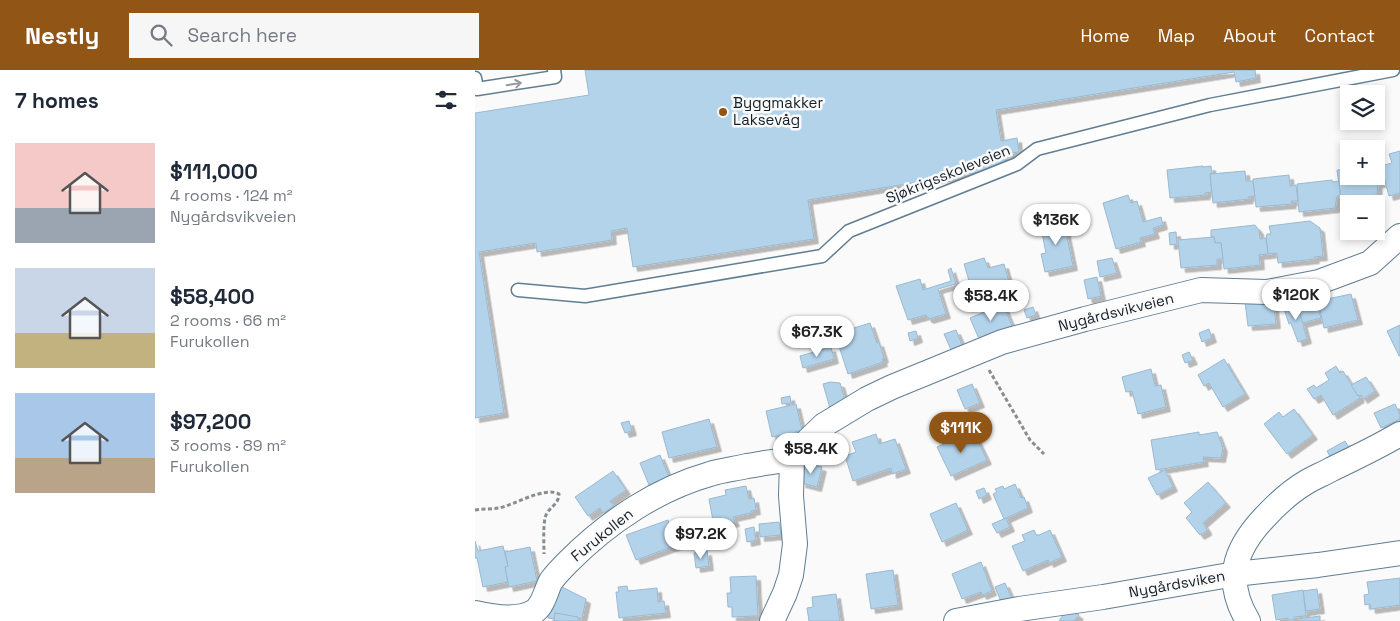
<!DOCTYPE html>
<meta charset="utf-8">
<style>
:root{--surface:#fff;--page:#f6f6f7;--text:#1f2937;--muted:#747a83;--accent:#915516}
body{margin:0;font-family:"Space Grotesk",sans-serif;background:var(--page);color:var(--text);height:100vh;display:flex;flex-direction:column;font-size:19px;white-space:nowrap}
*{box-sizing:border-box;margin:0}
p{font-size:16px;color:var(--muted)}
.icon{flex:none;width:28px;height:28px;fill:none;stroke:currentColor;stroke-width:2;stroke-linecap:round;stroke-linejoin:round}
.map{position:relative;flex:1;overflow:hidden}
.side{display:flex;flex-direction:column;background:var(--surface);width:475px}
.side>*{flex:none}
.fabs{position:absolute;left:865px;top:15px;display:grid;gap:10px}
.fabs a{display:grid;place-items:center;width:45px;height:45px;border-radius:0px;background:var(--surface);box-shadow:0 2px 8px #0003;font-size:25px}
.price{position:absolute;translate:-50% -42px;padding:0 11px;border-radius:18px;background:#fff;color:#222;font-size:16px;line-height:32px;filter:drop-shadow(0 1px 2px #0008)}
.price::after{content:'';position:absolute;left:50%;top:30px;width:15px;height:11px;margin-left:-8px;background:inherit;clip-path:polygon(0 0,100% 0,50% 100%)}
.price.on{background:var(--accent);color:#fff}
ul{padding:0;list-style:none}
li{display:flex;align-items:center;gap:15px;height:125px;padding:0 15px}
li span{display:grid;place-items:center;flex:none;width:140px;height:100px;border-radius:0px;color:#555}
li>.icon{margin-inline-start:auto}
span .icon{width:60px;height:60px;fill:#fffc;stroke-width:1}
li b{font-size:21px}
h2{display:flex;justify-content:space-between;align-items:center;height:60px;padding:0 15px;font-size:21px}
header{display:flex;align-items:center;gap:30px;box-sizing:border-box;height:70px;padding:0 25px;background:var(--accent);color:#fff}
header strong{font-size:24px}
nav{display:flex;gap:28px;margin-inline-start:auto;font-size:18px}
.search{width:350px;height:45px;background:var(--page);display:flex;align-items:center;gap:12px;box-sizing:border-box;padding:0 18px;border-radius:0px;color:var(--muted);font-size:19px}
main{display:flex;flex:1;min-height:0}
.map>svg:first-child{display:block}
.building{fill:#b3d3eb;stroke:#9ab9d0;filter:url(#shadow)}
.lines{fill:none;stroke-linecap:round;stroke-linejoin:round}
.lane-casing{stroke:#607d92;stroke-width:15}
.street-casing{stroke:#607d92;stroke-width:26}
.path{stroke:#878d91;stroke-width:3;stroke-dasharray:4 2.5;stroke-linecap:butt}
.lane{stroke:#fff;stroke-width:12}
.street{stroke:#fff;stroke-width:24}
.oneway{stroke:#959a9e}
.poi-dot{fill:#915516;stroke:#fafafa;stroke-width:2}
.labels{text-anchor:middle;stroke-width:5;stroke-linejoin:round;paint-order:stroke}
.poi-label{font-size:15px;fill:#131e27;stroke:#fafafa;text-anchor:start}
.street-label{font-size:15px;fill:#131e27;stroke:#fafafa}
</style>
<header>
<strong>Nestly</strong>
<div class="search"><svg class="icon" aria-label="search" viewBox="0 0 24 24"><circle cx="10" cy="10" r="6"/><path d="M15 15l6 6"/></svg>Search here</div>
<nav><a>Home</a><a>Map</a><a>About</a><a>Contact</a></nav>
</header>
<main>
<section class="side">
<h2>7 homes<svg class="icon" aria-label="filters" viewBox="0 0 24 24"><path d="M4 7h16M4 17h16"/><circle cx="9" cy="7" r="2"/><circle cx="15" cy="17" r="2"/></svg></h2>
<ul>
<li><span style="background:linear-gradient(#f6c9c9 65%,#9aa5b1 0)"><svg class="icon" aria-label="home" viewBox="0 0 24 24"><path d="M3 11l9-7 9 7M6 9v11h12V9"/></svg></span><div><b>$111,000</b><p>4 rooms · 124 m²</p><p>Nygårdsvikveien</p></div></li>
<li><span style="background:linear-gradient(#c9d6e8 65%,#c2b280 0)"><svg class="icon" aria-label="home" viewBox="0 0 24 24"><path d="M3 11l9-7 9 7M6 9v11h12V9"/></svg></span><div><b>$58,400</b><p>2 rooms · 66 m²</p><p>Furukollen</p></div></li>
<li><span style="background:linear-gradient(#a9c7e8 65%,#b9a48a 0)"><svg class="icon" aria-label="home" viewBox="0 0 24 24"><path d="M3 11l9-7 9 7M6 9v11h12V9"/></svg></span><div><b>$97,200</b><p>3 rooms · 89 m²</p><p>Furukollen</p></div></li>
</ul>
</section>
<div class="map">
<svg width="925" height="551" viewBox="0 0 925 551">
<defs>
<filter id="shadow"><feDropShadow dx="4.5" dy="4.5" stdDeviation="0" flood-color="#0004"/></filter>
</defs>
<rect width="100%" height="100%" fill="#fafafa"/>
<g class="building">
<path d="M110,0H780L781,8L761,12L759,2L521,40L526,71L542,68L544,82L528,84L530,98L333,130L339,169L158,197L152,158L136,161L137,170L62,182L61,173L4,182L29,343L0,348V43L114,25Z"/>
<path d="M925,81V123L914,126L906,96L917,93L914,84Z"/>
<path d="M728,96V97L736,96L737,104H735L737,122L730,123L731,125L695,128L692,100Z"/>
<path d="M901,97H907L910,113H903L902,125L866,129L862,100L874,99V106H901Z"/>
<path d="M770,101L771,111H778L780,126L773,127L774,129L738,133L735,104Z"/>
<path d="M814,105L815,116L821,115L823,131H816L817,134L781,137L778,109Z"/>
<path d="M857,110V112L864,111L865,126H862L860,138L824,142L822,114Z"/>
<path d="M653,125L656,133L662,131L668,152L686,147L688,155L678,158L680,164L665,168L666,172L641,179L628,133Z"/>
<path d="M588,148L598,196L570,202L566,184L571,183L565,153Z"/>
<path d="M835,151L845,158L848,186L839,187L840,189L803,193L802,183L793,184L791,168L792,164H796L794,156Z"/>
<path d="M780,155L784,160L785,169L791,168L793,184L784,185L785,195L749,199L746,173H740L739,167H736V160Z"/>
<path d="M701,162L702,174L695,175L694,163Z"/>
<path d="M739,167L740,173H746L748,189H742V195L706,198L703,170Z"/>
<path d="M509,188L513,198L529,194L536,219L500,230L498,222L493,224L491,215L495,214L489,194Z"/>
<path d="M637,188L642,203L625,207L622,191Z"/>
<path d="M476,198L481,214L463,219L471,244L454,249V248H452L451,245L433,250L421,216L445,209L448,220L476,211L473,200Z"/>
<path d="M622,207L626,226L613,229L609,210Z"/>
<path d="M876,224L883,250L849,258L843,231Z"/>
<path d="M840,227L846,248L827,253L821,232Z"/>
<path d="M798,229L801,254L773,256L770,232Z"/>
<path d="M822,233L832,269L823,272L816,253L814,254L808,236Z"/>
<path d="M528,234L537,256L504,269L495,248Z"/>
<path d="M558,237L561,245L552,248L549,240Z"/>
<path d="M395,253L402,273L404,272L409,288L407,289L408,292L373,304L360,264Z"/>
<path d="M925,255V286H924L912,261Z"/>
<path d="M734,259L737,268L727,272L724,263Z"/>
<path d="M481,260L488,277L477,282L469,264Z"/>
<path d="M441,261L443,268L435,271L433,263Z"/>
<path d="M356,277L359,289L328,298L325,286Z"/>
<path d="M714,282L718,290L710,293L707,285Z"/>
<path d="M749,289L770,324L748,337L734,313L729,316L723,305Z"/>
<path d="M861,296L865,303L868,301L885,328L858,345L846,325L839,329L832,319L839,315L841,318L854,310L850,303Z"/>
<path d="M676,299L680,316L686,315L691,337L663,344L657,321L651,322L647,307Z"/>
<path d="M891,307L900,321L888,329L886,325L883,326L876,315Z"/>
<path d="M355,312L365,313L371,333L355,338L348,314Z"/>
<path d="M497,314L505,333L490,339L482,320Z"/>
<path d="M315,326L316,333L307,334L306,328Z"/>
<path d="M321,334L327,360L320,362L321,368L306,371L305,365L297,367L291,341Z"/>
<path d="M920,334L925,345V349L906,358L899,343Z"/>
<path d="M819,339L838,365L812,384L789,354L804,342L808,347Z"/>
<path d="M234,349L242,377L194,388L187,362Z"/>
<path d="M154,351L157,361L150,363L146,353Z"/>
<path d="M724,362V365L742,362L748,378L746,388L728,387L729,392L681,400L676,370Z"/>
<path d="M401,364L404,374L420,369L431,399L417,404L416,398L378,411L370,386L381,382L377,372Z"/>
<path d="M488,364L492,372L501,367L512,390L476,406L462,377Z"/>
<path d="M870,371L876,381L858,392L852,381Z"/>
<path d="M185,385L194,407L174,415L165,393Z"/>
<path d="M330,393L347,397L342,417L326,413Z"/>
<path d="M690,400L698,417L682,425L673,408Z"/>
<path d="M138,401L151,420L135,431L139,436L128,443L125,438L113,446L100,427Z"/>
<path d="M733,412L751,433L728,453L732,459V461L725,465L711,448L717,442L709,433Z"/>
<path d="M540,414L546,428L549,427L553,438L529,449L518,424L522,422L520,419L528,416L529,419Z"/>
<path d="M271,416L274,429L279,428L281,440L276,441V443L258,447L260,452L239,456L234,429L251,425L250,420Z"/>
<path d="M509,418L512,425L504,429L501,421Z"/>
<path d="M481,433L493,460L467,472L455,444Z"/>
<path d="M531,448L535,457L522,463L517,454Z"/>
<path d="M193,450L202,475L161,490L151,465Z"/>
<path d="M304,452L306,465L285,467L284,454Z"/>
<path d="M279,457L281,470L272,472L270,459Z"/>
<path d="M559,460L562,466L575,460L587,487L574,493L573,490L548,501L537,476L550,471L547,465Z"/>
<path d="M0,471L3,481L28,476L33,496L30,497L33,512L8,517L2,488H0Z"/>
<path d="M55,477L62,511L34,517L30,497L33,496L30,482Z"/>
<path d="M232,481L234,496L221,498L219,483Z"/>
<path d="M506,492L517,521L507,525L506,522L487,529L477,504Z"/>
<path d="M418,500L423,535L396,539L391,504Z"/>
<path d="M281,506L283,546L257,547V537H253L252,523H256L255,507Z"/>
<path d="M925,508V535L896,539L895,534L890,535L889,525L894,524L892,512Z"/>
<path d="M530,513L537,529L527,534L520,517Z"/>
<path d="M152,516L153,521L182,518L183,532L189,531L191,543L144,548L141,522H144L143,517Z"/>
<path d="M87,517L111,529L107,549L80,543V549L73,548L78,522Z"/>
<path d="M842,519L845,539L831,541L828,521Z"/>
<path d="M828,520L831,546L819,547V550H813V548L801,550L797,525Z"/>
<path d="M361,524L365,551H334L332,538L338,537L337,527Z"/>
<path d="M593,537L604,545L599,551H584Z"/>
<path d="M80,543L103,547V551H79Z"/>
<path d="M845,546V551H824L823,549Z"/>
</g>
<g class="lines">
<g class="lane-casing">
<g id="lane">
<path d="M0,8L2,19L80,7L79,0"/>
<path d="M43,220L110,226L347,186L374,161L542,94L562,79L735,35L918,0"/>
</g>
</g>
<g class="street-casing">
<g id="street">
<path d="M0,543C17,547 44,551 60,541C69,534 71,520 76,511C81,504 88,497 94,491C133,452 182,419 235,404C247,400 260,399 272,396C287,394 302,390 317,390"/>
<path d="M297,551L310,523L316,505L318,490L320,474L316,426L317,390L323,380L349,355L392,329L417,317L527,272L610,249L726,220L792,222L844,212L895,193L925,166"/>
<path d="M481,551L544,539L628,527L760,504L843,495L925,483"/>
<path d="M773,551C749,511 759,480 789,448C801,435 815,422 830,413C838,408 848,404 857,399C880,388 903,377 925,364"/>
</g>
</g>
<g class="path">
<path d="M514,300L555,370L569,384"/>
<path d="M0,440C8,439 16,439 24,438C39,435 70,416 84,424C84,435 72,438 70,448C68,459 69,473 69,484"/>
</g>
<use href="#lane" class="lane"/>
<use href="#street" class="street"/>
</g>
<defs><path id="oneway-shaft" d="M-6 0H5M1.5-3L5.5 0L1.5 3" fill="none" stroke-width="1.6" stroke-linecap="round" stroke-linejoin="round" transform="scale(1.25)"/></defs>
<use class="oneway" href="#oneway-shaft" transform="translate(39 14) rotate(-9)"/>
<circle class="poi-dot" cx="248" cy="42" r="5"/>
<g class="labels">
<g class="poi-label">
<text x="258" y="38">Byggmakker<tspan x="258" dy="17">Laksevåg</tspan></text>
</g>
<g class="street-label">
<text transform="translate(473 104) rotate(-22)" y="5">Sjøkrigsskoleveien</text>
<text transform="translate(641 242) rotate(-14)" y="5">Nygårdsvikveien</text>
<text transform="translate(127 465) rotate(-39)" y="5">Furukollen</text>
<text transform="translate(702 514) rotate(-10)" y="5">Nygårdsviken</text>
</g>
</g>
</svg>
<div class="fabs">
<a><svg class="icon" aria-label="layers" viewBox="0 0 24 24"><path d="M12 4l9 5-9 5-9-5zM3 14l9 5 9-5"/></svg></a>
<a>+</a>
<a>−</a>
</div>
<b class="price" style="left:581px;top:176px">$136K</b>
<b class="price" style="left:821px;top:251px">$120K</b>
<b class="price" style="left:516px;top:252px">$58.4K</b>
<b class="price" style="left:342px;top:288px">$67.3K</b>
<b class="price on" style="left:486px;top:384px">$111K</b>
<b class="price" style="left:336px;top:405px">$58.4K</b>
<b class="price" style="left:226px;top:490px">$97.2K</b>
</div>
</main>
